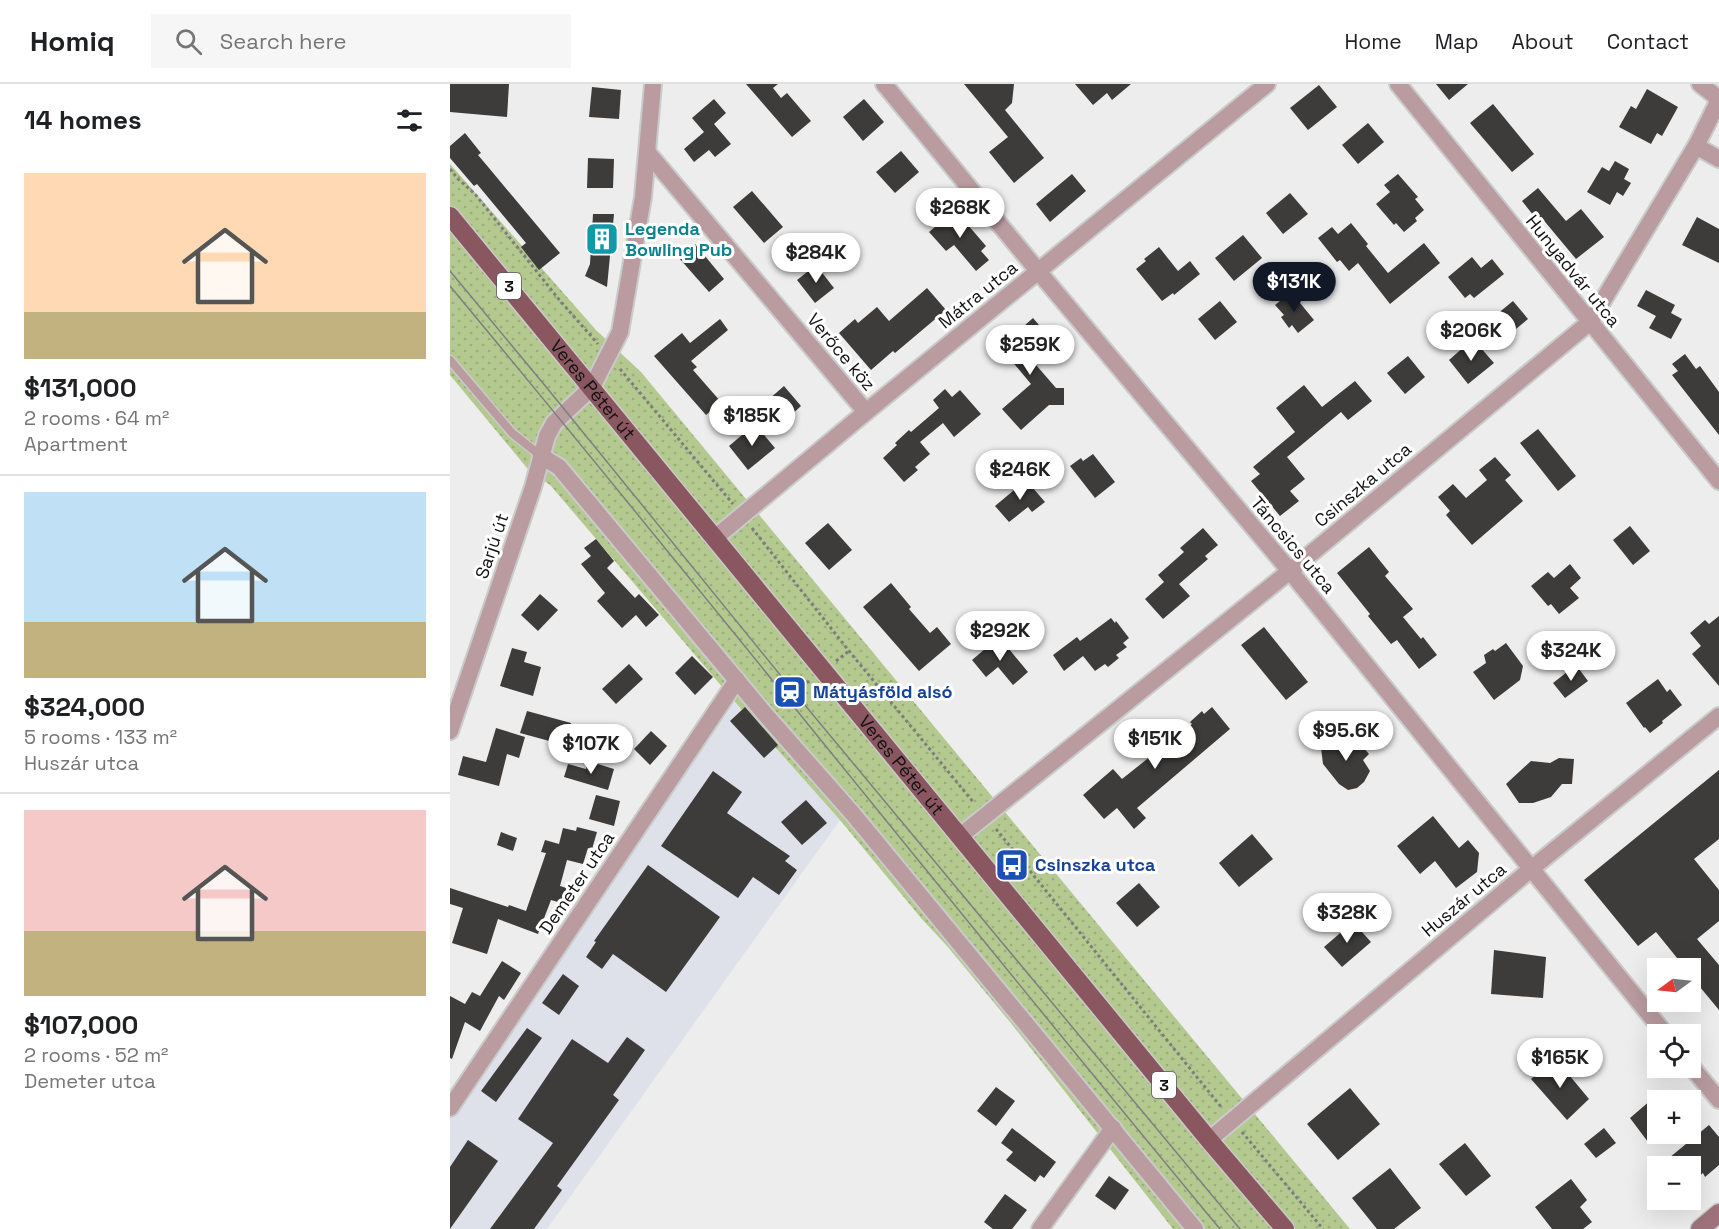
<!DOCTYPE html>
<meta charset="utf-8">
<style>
:root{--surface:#fff;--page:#f6f6f6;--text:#202124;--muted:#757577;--line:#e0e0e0;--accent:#111827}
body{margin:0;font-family:"Space Grotesk",sans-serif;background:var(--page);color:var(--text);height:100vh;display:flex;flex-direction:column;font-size:22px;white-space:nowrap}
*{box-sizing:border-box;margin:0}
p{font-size:20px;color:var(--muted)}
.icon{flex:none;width:33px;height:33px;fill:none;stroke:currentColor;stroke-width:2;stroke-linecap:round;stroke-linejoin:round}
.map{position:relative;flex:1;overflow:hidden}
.details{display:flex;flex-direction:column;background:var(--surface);width:450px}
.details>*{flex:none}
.needle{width:39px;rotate:255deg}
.buttons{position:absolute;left:1197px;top:874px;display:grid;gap:12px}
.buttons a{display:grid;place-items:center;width:54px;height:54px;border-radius:0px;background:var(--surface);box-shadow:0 6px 24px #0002;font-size:30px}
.price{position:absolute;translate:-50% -51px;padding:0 14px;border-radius:21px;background:#fff;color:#222;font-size:20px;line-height:39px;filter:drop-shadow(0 2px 3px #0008)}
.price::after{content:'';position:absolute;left:50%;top:36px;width:18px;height:14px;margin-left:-9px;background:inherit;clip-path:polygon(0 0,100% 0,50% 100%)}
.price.on{background:var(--accent);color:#fff}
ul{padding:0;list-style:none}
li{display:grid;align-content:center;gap:12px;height:318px;padding:0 24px}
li+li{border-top:2px solid var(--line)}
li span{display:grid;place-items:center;height:186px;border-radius:0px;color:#555}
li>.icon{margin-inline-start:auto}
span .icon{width:108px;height:108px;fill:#fffc;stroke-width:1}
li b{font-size:26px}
h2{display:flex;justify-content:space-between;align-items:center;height:72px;padding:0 24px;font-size:26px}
header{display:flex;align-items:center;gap:36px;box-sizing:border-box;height:84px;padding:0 30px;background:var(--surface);border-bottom:2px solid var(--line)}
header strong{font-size:28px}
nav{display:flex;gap:33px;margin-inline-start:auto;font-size:21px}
.search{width:420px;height:54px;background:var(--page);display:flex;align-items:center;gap:15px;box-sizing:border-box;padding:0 21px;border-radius:0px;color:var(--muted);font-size:22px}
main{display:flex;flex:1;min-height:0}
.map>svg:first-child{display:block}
.built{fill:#dee1e9}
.grass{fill:url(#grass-dots)}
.building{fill:#3d3c3b}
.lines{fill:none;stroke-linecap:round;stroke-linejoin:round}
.lane-casing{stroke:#cacacb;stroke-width:11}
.street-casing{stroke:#cacacb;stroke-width:20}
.secondary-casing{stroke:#cacacb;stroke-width:21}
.primary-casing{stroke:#cacacb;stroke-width:21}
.path{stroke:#7d7d7e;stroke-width:3;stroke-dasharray:3 3;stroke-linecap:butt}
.lane{stroke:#b99ba0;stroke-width:8}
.street{stroke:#b99ba0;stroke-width:16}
.secondary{stroke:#9e737b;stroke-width:18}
.primary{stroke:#8a5660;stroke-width:18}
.tram{stroke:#7f7f80;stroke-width:1.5}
.labels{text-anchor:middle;stroke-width:6;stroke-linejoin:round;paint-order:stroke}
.shield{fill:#fff;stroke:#585859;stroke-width:1.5}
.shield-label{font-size:16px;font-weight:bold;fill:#111112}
.culture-label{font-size:18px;font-weight:bold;fill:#0d838f;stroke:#fff;text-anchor:start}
.street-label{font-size:18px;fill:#111112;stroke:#fff}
.transit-label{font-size:18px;font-weight:bold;fill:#164399;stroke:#fff;text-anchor:start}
</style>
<header>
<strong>Homiq</strong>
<div class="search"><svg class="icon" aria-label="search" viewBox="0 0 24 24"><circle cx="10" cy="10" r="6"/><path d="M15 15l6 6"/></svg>Search here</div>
<nav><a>Home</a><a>Map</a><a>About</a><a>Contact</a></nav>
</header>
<main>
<section class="details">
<h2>14 homes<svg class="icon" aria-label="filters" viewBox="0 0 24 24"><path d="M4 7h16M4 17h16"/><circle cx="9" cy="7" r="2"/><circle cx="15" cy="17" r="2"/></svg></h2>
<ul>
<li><span style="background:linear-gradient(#ffd9b3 75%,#c2b280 0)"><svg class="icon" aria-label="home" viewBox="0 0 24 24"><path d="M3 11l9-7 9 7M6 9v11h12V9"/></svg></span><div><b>$131,000</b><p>2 rooms · 64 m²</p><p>Apartment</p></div></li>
<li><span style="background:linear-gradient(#bfe0f5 70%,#c2b280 0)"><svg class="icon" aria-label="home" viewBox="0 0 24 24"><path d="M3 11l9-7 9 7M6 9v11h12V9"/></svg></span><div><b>$324,000</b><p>5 rooms · 133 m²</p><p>Huszár utca</p></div></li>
<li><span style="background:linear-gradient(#f6c9c9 65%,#c2b280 0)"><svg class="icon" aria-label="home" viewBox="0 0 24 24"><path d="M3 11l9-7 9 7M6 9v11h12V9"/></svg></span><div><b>$107,000</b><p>2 rooms · 52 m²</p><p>Demeter utca</p></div></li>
</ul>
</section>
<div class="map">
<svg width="1269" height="1145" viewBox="0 0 1269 1145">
<defs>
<pattern id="grass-dots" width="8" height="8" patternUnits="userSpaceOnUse" patternTransform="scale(1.5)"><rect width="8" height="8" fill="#b4c98f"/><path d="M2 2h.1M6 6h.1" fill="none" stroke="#9aac7a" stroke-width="1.8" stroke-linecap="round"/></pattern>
</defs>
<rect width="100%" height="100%" fill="#ededee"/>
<path class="built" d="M285,618L390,736L97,1145H0V1024Z"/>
<path class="grass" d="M0,80L146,246L191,288L900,1145H723L560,938L497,862L471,834L390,736L285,618L101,402L77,384L0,291Z"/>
<g class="building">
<path d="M0,0H59L57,33L0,28Z"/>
<path d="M296,0H328L323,4L331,14L337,9L361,37L342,53Z"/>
<path d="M514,0H564L562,19L555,26L594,74L564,99L539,68L558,53Z"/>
<path d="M625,0H681L662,16L657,9L643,21Z"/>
<path d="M986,0H1018L999,16Z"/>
<path d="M869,1L887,23L858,46L840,24Z"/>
<path d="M142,3L171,6L169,35L139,33Z"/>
<path d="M1197,5L1228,23L1212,52L1207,49L1201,60L1169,43L1181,22L1186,25Z"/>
<path d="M264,15L276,29L264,40L281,60L265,73L259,66L244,78L234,65L254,48L242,34Z"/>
<path d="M414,15L434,38L413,57L393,33Z"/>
<path d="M1043,20L1084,70L1062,88L1020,39Z"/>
<path d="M918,39L934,58L908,80L892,61Z"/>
<path d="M15,49L31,69L28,71L39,84L110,169L89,186L71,163L76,159L27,100L24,102L0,74V62Z"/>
<path d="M451,67L469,88L445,109L426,88Z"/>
<path d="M138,74L164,75L163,104H137Z"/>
<path d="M1165,77L1179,85L1174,95L1181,99L1173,112L1167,108L1160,121L1137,108L1152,83L1159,87Z"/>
<path d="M622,90L636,107L600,138L586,120Z"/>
<path d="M948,90L968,113L965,115L974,126L965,134L967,137L954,148L946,139L944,141L926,120L940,108L934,101Z"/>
<path d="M1088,104L1116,137L1131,125L1154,153L1126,175L1091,133L1087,136L1072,117Z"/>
<path d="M302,107L333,143L314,159L283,123Z"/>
<path d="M840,109L858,130L833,150L816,129Z"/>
<path d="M505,126L536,162L531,167L539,176L526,187L504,161L496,167L479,148Z"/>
<path d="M143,130H164L157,203L135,192L140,180Z"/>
<path d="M1247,133L1269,145V179L1232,161Z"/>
<path d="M901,139L918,160L916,162L938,189L974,159L990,179L940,220L908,179L899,187L890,176L887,178L868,154L882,143L888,150Z"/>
<path d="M793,151L812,174L784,197L765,174Z"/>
<path d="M245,160L274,195L259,208L229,174Z"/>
<path d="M709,163L728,187L740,177L750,190L724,211L723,209L712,217L686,185L696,177L694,175Z"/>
<path d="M1022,173L1031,184L1042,175L1054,190L1024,214L1020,210L1015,214L998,193Z"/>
<path d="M366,181L384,204L365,219L347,196Z"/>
<path d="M477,204L496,226L445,269L443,267L421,286L389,249L405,235L408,239L427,223L439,237Z"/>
<path d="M1196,206L1225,221L1221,229L1232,235L1221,255L1199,244L1206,232L1187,222Z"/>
<path d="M841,208L864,236L848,249L842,241L839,244L831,233L834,231L825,221Z"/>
<path d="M770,217L787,238L765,256L748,235Z"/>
<path d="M1063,217L1078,235L1056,253L1041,235Z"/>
<path d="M583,234L601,255L580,274L606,304H614V321H599L571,346L552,325L581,300L550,263Z"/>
<path d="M270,235L278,246L241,277L247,283L243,286L271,318L256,331L204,272L232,249L240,259Z"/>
<path d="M1023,255L1044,279L1018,300L999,276Z"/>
<path d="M1235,270L1246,285L1250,282L1269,308V351L1222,291L1228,287L1222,280Z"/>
<path d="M958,272L975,293L955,310L937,289Z"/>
<path d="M905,297L922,317L898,336L891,328L837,373L855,395L840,407L849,417L830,432L801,397L810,390L803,383L845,348L826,324L854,301L872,323Z"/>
<path d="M334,302L351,322L339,333L331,324L319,334L310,323Z"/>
<path d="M495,305L502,313L510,306L531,330L504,353L493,339L470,358L480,370L465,383L468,386L454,398L433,374L447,361L445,359L459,346L461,348L489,324L483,316Z"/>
<path d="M305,340L325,364L298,386L279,362Z"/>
<path d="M1088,345L1126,392L1108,407L1070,359Z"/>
<path d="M643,370L665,398L645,414L620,382L631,374L633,377Z"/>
<path d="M1045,373L1061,391L1055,396L1073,417L1022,461L996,431L1000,427L988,413L1003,400L1016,414L1037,396L1029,386Z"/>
<path d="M576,396L595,418L582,428L578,423L559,438L545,422Z"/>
<path d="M378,439L402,466L379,486L355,459Z"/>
<path d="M1180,442L1200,467L1183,481L1163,456Z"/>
<path d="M753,444L768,461L755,472L758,475L729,500L740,512L713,535L695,515L714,498L708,491L734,468L730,464Z"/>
<path d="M146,455L164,477L157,484L185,514L189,510L209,531L196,543L186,531L172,544L147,517L155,509L131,480L141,472L134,464Z"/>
<path d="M919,463L939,488L935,492L963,525L953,533L971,555L973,553L987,571L969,585L947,556L941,560L918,532L920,530L887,489Z"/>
<path d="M1120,480L1131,494L1120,504L1129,514L1109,530L1101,520L1098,522L1081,502L1098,488L1104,494Z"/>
<path d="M441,499L461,523L459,525L480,549L487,543L501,560L469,587L413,523Z"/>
<path d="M90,510L108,526L88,547L71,531Z"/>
<path d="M1269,532V602L1242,570L1251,562L1240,549L1255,536L1259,540Z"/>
<path d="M661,534L665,539L666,537L679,554L673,559L677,563L666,571L669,574L658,583L655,580L645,587L633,572L614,587L603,571L627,553L630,557Z"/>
<path d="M814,543L858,598L836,616L791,561Z"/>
<path d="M549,553L578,588L563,601L548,583L536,593L522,576Z"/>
<path d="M1056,559L1073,582L1070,596L1044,616L1023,588L1036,579L1034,571L1043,565L1045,567Z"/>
<path d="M62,564L77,568L74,578L91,583L83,612L50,602Z"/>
<path d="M242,572L263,593L245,611L225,589Z"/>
<path d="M179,580L193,595L166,620L152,605Z"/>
<path d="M1126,581L1138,597L1115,614L1103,599Z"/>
<path d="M1208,595L1217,608L1220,605L1232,621L1212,637L1213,639L1200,649L1195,643L1194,644L1176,619Z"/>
<path d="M295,623L328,661L314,674L280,637Z"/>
<path d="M762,623L780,645L687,724L696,734L684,745L667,724L654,735L633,711L663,685L672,695L716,660L717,662L742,640L740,638L752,627L754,630Z"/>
<path d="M77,627L121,639L114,661L70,649Z"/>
<path d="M46,644L75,653L69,674L57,670L49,702L8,691L13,672L36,678Z"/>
<path d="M201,647L217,662L200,681L184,665Z"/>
<path d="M889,650L899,658L905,654L919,670L913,676L920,687L914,698L907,704L898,706L889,700L873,680L871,664L877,657Z"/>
<path d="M1109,674L1124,675L1122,700H1112L1101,713L1083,719H1069L1056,700L1081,677L1100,679Z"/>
<path d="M138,677L164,685L158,706L114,693L118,680L136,685Z"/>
<path d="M1269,686V755L1244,775L1269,806V837L1247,855L1269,881V926L1240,891V885H1236L1206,848L1188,862L1134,796Z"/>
<path d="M263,687L292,708L277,729L340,772L335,777L347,786L329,811L303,793L288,814L211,762Z"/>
<path d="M146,711L170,717L164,742L139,735Z"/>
<path d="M356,716L377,739L352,761L331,738Z"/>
<path d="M983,732L1009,764L1018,756L1029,769L1027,788L1006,804L985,777L970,790L947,762Z"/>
<path d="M127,743L147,748L142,765L138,764L133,780L117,776L110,802L120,805L115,820L101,816L88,850L48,835L37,870L2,859L13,824L0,820V804L58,823L59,821L76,827L96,769L91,768L95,756L109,760L113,744L126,747Z"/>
<path d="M51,748L67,754L63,767L47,761Z"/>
<path d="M802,750L823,775L789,803L769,779Z"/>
<path d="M198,781L270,833L216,908L163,870L152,885L136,873L146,858L144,857Z"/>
<path d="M689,799L710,823L687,843L666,819Z"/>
<path d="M903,838L921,858L892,883L874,863Z"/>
<path d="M1044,866L1096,873L1093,914L1041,910Z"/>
<path d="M52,877L71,889L54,916L49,912L30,947L15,938L2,975L0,974V912L15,920L22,908L30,912Z"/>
<path d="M113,890L129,902L109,931L92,919Z"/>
<path d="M77,944L92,954L46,1018L31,1007Z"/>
<path d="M177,953L195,966L163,1011L169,1016L107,1102L112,1106L84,1145H40L103,1059L68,1035L122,955L158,979Z"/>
<path d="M1105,974L1139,1015L1117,1036L1081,995Z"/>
<path d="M546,1003L565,1017L546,1042L527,1027Z"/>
<path d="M900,1004L930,1040L888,1076L857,1040Z"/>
<path d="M1208,1010V1052L1198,1058L1180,1034Z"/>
<path d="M1259,1041L1269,1053V1081L1255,1093L1253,1089L1240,1099V1083H1208Z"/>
<path d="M562,1044L606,1078L594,1094L590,1091L585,1098L556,1076L563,1068L551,1059Z"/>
<path d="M1154,1044L1166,1059L1146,1074L1134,1060Z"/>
<path d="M18,1056L48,1077L0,1145V1083Z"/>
<path d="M1015,1059L1041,1092L1016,1112L989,1080Z"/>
<path d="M940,1084L971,1124L944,1145H927L902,1114Z"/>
<path d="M659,1092L679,1106L665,1126L645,1112Z"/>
<path d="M1121,1095L1137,1116L1130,1123L1142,1138L1133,1145H1102L1085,1123Z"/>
<path d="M555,1110L577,1126L562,1145H543L534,1138Z"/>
</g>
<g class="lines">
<g class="lane-casing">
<path id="lane" d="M0,276L62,349L91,372"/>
</g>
<g class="street-casing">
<g id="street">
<path d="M434,0L588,187L840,487L1216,951"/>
<path d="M948,0L1269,397"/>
<path d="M1250,0L1269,15"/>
<path d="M1246,62L1269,75"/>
<path d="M198,69L416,328"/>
<path d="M91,372L109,383L314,629L403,730L745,1145"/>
<path d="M265,454L416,328L817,0"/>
<path d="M0,647L83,403L97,352L104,339L142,303L170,248L193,113L203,0"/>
<path d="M509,753L840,487L1140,238L1246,62L1269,16"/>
<path d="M1240,981L1269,1016"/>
<path d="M0,1024L287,596"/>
<path d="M759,1056L1081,785L1269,632"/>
<path d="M590,1145L663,1044"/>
</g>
</g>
<g class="secondary-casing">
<path id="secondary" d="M1250,1145L1269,1129"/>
</g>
<g class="primary-casing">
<g id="primary">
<path id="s1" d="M0,132L759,1056L835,1145"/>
</g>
</g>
<g class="path">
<path d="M0,85L8,95L25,110L111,218L148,260"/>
<path d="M170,285L283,420"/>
<path d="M302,444L399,567L524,719"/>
<path d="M386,577L399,567"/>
<path d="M327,619L361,596"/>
<path d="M546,745L772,1024"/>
<path d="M792,1048L873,1145"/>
</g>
<use href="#lane" class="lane"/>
<use href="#street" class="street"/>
<use href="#secondary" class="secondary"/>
<use href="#primary" class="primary"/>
<g class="tram">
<path d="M0,187L97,304L344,608L790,1145"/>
<path d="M0,202C259,514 511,833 770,1145"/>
</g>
</g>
<defs>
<g id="building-square" transform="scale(1.725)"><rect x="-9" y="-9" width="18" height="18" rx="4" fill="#0f9aa8" stroke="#fff"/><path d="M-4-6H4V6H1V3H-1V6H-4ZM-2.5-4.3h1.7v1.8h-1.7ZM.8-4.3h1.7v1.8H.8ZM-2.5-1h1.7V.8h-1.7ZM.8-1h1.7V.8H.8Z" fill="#fff"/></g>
<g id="station-square" transform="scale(1.725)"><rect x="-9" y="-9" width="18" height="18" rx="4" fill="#1a4fb4" stroke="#fff"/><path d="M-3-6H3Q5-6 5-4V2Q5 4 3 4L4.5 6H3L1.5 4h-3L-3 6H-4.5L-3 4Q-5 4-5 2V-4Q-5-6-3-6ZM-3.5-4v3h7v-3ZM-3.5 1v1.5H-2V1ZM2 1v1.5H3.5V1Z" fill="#fff"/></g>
<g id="bus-square" transform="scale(1.725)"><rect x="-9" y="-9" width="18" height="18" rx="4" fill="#1a4fb4" stroke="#fff"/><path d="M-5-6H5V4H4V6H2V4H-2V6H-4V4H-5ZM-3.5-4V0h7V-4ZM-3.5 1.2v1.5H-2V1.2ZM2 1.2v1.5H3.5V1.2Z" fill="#fff"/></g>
</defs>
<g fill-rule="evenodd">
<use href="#building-square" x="152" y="155"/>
<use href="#station-square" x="340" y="608"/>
<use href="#bus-square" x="562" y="781"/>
</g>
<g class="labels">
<g class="shield">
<rect x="47" y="189" width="24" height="26" rx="4.5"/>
<rect x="702" y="988" width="24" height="26" rx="4.5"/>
</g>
<g class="shield-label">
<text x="59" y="208">3</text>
<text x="714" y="1007">3</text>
</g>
<g class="culture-label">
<text x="175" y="151">Legenda<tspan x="175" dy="21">Bowling Pub</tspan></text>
</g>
<g class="street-label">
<text transform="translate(1123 187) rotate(51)" y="6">Hunyadvár utca</text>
<text transform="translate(528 211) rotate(-39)" y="6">Mátra utca</text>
<text transform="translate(391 268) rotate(50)" y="6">Verőce köz</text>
<text dy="6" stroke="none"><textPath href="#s1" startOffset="225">Veres Péter út</textPath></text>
<text transform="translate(913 401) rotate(-40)" y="6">Csinszka utca</text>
<text transform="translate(843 461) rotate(50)" y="6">Táncsics utca</text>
<text transform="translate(42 462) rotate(-71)" y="6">Sarjú út</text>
<text dy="6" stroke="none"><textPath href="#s1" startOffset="711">Veres Péter út</textPath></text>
<text transform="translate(127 799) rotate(-56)" y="6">Demeter utca</text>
<text transform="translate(1014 816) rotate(-40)" y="6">Huszár utca</text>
</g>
<g class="transit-label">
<text x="363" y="614">Mátyásföld alsó</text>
<text x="585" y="787">Csinszka utca</text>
</g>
</g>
</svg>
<div class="buttons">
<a><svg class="needle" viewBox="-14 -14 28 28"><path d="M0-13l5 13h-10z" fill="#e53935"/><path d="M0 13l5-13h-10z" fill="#757577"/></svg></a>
<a><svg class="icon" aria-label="locate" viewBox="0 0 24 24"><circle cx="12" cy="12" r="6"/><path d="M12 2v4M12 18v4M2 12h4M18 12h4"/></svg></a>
<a>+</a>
<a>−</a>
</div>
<b class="price" style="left:510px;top:155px">$268K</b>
<b class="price" style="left:366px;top:200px">$284K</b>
<b class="price on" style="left:844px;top:229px">$131K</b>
<b class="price" style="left:1021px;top:278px">$206K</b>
<b class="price" style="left:580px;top:292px">$259K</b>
<b class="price" style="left:302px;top:363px">$185K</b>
<b class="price" style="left:570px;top:417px">$246K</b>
<b class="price" style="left:550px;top:578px">$292K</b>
<b class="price" style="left:1121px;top:598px">$324K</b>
<b class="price" style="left:896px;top:678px">$95.6K</b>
<b class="price" style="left:705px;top:686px">$151K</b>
<b class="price" style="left:141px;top:691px">$107K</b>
<b class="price" style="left:897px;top:860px">$328K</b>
<b class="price" style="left:1110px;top:1005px">$165K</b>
</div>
</main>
